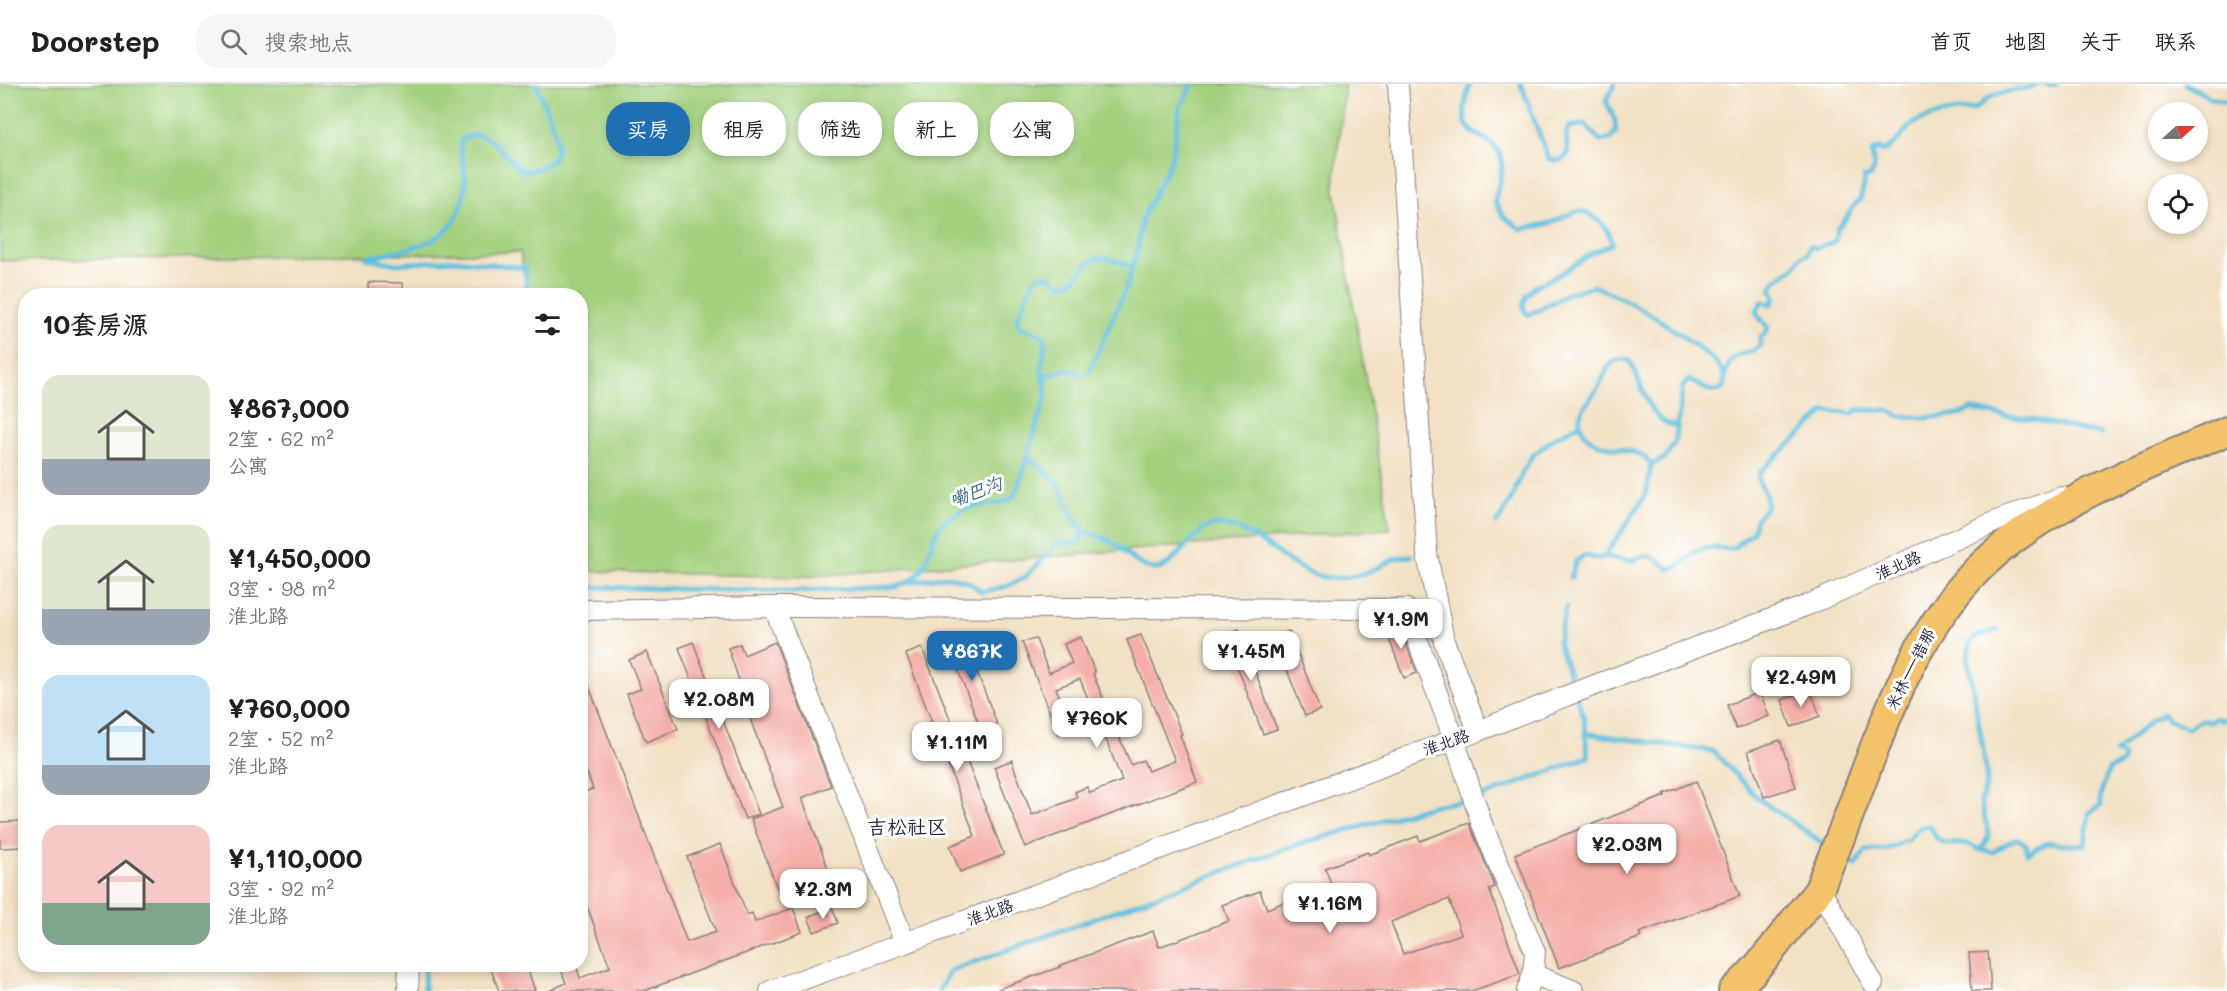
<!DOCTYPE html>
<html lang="zh">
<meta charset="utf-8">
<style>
:root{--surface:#fff;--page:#f6f6f6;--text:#202124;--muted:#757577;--line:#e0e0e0;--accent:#1f6fb2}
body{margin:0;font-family:Mali,"LXGW WenKai TC",sans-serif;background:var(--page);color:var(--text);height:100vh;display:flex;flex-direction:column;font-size:22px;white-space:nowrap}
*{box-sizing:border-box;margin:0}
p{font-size:20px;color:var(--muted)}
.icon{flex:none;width:33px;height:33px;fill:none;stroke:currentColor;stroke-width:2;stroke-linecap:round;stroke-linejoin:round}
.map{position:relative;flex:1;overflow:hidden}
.panel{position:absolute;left:18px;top:204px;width:570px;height:684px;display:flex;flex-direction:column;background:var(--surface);border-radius:24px;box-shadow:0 3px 9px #0003}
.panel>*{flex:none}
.guide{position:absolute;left:606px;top:18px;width:570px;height:54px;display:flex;gap:12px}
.needle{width:39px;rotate:69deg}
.controls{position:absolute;left:2148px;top:18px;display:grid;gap:12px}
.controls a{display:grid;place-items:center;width:60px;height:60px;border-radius:50%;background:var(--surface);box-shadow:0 3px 9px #0003;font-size:30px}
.price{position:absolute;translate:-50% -51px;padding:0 14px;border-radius:12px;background:#fff;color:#222;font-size:20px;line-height:39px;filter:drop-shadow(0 2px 3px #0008)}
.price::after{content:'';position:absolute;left:50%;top:36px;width:18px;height:14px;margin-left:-9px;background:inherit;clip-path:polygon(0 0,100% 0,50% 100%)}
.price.selected{background:var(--accent);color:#fff}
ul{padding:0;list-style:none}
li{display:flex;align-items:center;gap:18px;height:150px;padding:0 24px}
li span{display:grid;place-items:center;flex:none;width:168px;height:120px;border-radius:18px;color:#555}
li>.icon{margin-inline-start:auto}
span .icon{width:72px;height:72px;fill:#fffc;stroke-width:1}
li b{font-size:26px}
h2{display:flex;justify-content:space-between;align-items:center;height:72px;padding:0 24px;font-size:26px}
.chip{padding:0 21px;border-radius:24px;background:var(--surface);box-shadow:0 3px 9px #0003;font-size:21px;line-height:54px}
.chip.selected{background:var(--accent);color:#fff}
header{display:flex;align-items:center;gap:36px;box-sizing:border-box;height:84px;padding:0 30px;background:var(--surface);border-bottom:2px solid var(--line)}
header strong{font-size:28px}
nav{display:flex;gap:33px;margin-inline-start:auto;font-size:21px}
.search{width:420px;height:54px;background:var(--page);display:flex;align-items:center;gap:15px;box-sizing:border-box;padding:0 21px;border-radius:24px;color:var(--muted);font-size:22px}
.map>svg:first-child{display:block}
.green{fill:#a4d17f;stroke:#637a5d;stroke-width:1.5}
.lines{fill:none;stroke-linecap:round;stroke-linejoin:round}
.stream{stroke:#5ebfdd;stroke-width:5}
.building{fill:#f5aea7;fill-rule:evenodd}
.minor-casing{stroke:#8a8280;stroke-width:22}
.highway-casing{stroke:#8a8280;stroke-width:32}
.minor{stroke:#fff;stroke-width:20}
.highway{stroke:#f2c36a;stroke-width:28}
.labels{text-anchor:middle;stroke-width:6;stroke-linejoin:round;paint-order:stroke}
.street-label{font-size:16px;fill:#22223b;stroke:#fff}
.water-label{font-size:18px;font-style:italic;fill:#3a617c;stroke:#fff}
.quarter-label{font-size:20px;fill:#22223b;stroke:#fff}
</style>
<header>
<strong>Doorstep</strong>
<div class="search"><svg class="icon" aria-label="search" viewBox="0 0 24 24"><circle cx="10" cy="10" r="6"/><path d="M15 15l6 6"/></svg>搜索地点</div>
<nav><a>首页</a><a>地图</a><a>关于</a><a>联系</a></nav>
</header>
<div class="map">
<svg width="2227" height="907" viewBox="0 0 2227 907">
<rect width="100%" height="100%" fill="#fff"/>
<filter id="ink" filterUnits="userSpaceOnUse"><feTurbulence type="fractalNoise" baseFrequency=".0167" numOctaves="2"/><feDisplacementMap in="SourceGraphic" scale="12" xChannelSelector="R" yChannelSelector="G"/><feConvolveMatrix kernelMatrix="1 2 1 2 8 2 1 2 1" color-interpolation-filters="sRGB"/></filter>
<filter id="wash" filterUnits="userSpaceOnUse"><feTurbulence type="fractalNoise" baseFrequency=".008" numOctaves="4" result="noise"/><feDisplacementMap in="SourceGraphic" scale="24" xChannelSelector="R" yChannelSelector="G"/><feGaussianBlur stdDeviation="1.35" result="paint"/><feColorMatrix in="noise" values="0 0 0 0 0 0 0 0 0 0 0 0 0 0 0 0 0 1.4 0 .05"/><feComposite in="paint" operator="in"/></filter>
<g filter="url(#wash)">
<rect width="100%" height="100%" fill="#f2e1c4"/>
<path class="green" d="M0,0H1345L1334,102L1390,445L801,493L581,487L580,212L527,211L520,168L0,177Z"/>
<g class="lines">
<g class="stream">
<path d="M1470,0C1467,12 1461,29 1467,41C1473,55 1501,54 1502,81C1503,94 1496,105 1495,118L1504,133L1521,145C1531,143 1540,142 1550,139C1572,131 1578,117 1601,139C1607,145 1611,152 1612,160L1590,170L1562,189L1534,203L1526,212L1523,222L1526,229L1529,231L1569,209L1593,202C1632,216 1665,238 1697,263C1705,269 1716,276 1721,285C1725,291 1725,296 1724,303L1717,307L1708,306L1689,296L1683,302L1675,358L1665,374L1651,381C1649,390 1649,401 1646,409C1643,416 1607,470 1603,473C1597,476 1591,473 1585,471L1576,477L1571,493"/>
<path d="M1521,0L1548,74C1557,78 1562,78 1568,70L1566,51L1569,43L1585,40L1600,57L1610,55L1616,47L1615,37L1606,17L1615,0"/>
<path d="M2044,0L2050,2L2056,0"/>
<path d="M2185,0L2211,14L2227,18"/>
<path d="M366,174C414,162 462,163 465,98C466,84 459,72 461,57C486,37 504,73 522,87C583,83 547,33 536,0"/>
<path d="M367,174L396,180L456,176L525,184L527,212"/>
<path d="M1725,293C1730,262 1747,275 1760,262V253L1766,249L1768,243L1758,232L1757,226L1762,218L1771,220L1775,214L1771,205L1775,197L1795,183L1800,173L1808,170L1810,162L1817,164L1835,157L1837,144C1848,137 1850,123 1860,116L1864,102V93L1871,92L1874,85L1872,68L1878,65L1885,67C1896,60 1901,52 1909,43C1922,31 1957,27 1974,25C1981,22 1984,16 1990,13C2006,6 2023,7 2039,0"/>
<path d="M1045,299C1036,277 1049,269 1044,253L1036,248L1019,243L1017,235L1034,196L1041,191L1049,192L1063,201C1081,198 1083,175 1100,174C1111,174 1123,180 1133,182"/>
<path d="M1651,381C1641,359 1601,371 1585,350C1582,345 1578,337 1580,332C1583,321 1595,310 1600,300C1605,292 1606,282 1615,277C1620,274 1624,275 1629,276C1643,298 1646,340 1678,342"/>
<path d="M1497,439L1511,416L1522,389L1532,372L1554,354L1580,340"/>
<path d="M1083,448C1095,450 1103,453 1113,459C1126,467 1139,485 1155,485C1177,485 1194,437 1222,441C1261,446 1286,485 1323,493C1341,497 1365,491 1381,482C1393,476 1396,473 1411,472"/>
<path d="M1603,473C1613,473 1624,477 1633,476C1636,476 1639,473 1642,473C1654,471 1661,477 1668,485C1686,482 1685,474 1697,467C1707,461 1722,465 1732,465L1753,448L1756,435L1767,422L1766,412L1758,396L1760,388L1826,327L1853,330L1857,326H1888L1900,332L1925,334L1961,330L1971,325L2004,332L2032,335L2101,350"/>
<path d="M912,498C937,492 962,488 981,508L1004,503L1024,494L1057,460L1079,458L1083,448C1080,441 1075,435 1071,428C1068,423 1067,416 1064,410C1056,393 1041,384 1026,374"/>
<path d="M580,503L794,507L896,503C940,489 921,453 949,434C957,429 966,424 974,422C985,419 1001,422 1011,415C1014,412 1016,407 1018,403L1046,312L1045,299L1048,291L1068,285L1081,291L1089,288L1126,204L1137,169L1142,135L1171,77L1180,23L1192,0"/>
<path d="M1566,523L1558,558L1574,605"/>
<path d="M1585,649L1713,667L1759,715L1827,762"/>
<path d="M1479,714L1588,673L1584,634L1577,613"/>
<path d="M1981,766L1989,752L1981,717L1987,697L1984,671L1968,577C1968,551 1975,553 1998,546"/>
<path d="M1842,772L1856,782C1866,758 1872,770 1890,764C1897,762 1901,757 1908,756C1914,748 1919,742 1930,742L1937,755L1946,760H1969L1981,766L1993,768L2015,755H2019L2027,762V769L2050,758C2058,761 2077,762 2085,760L2089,729L2101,721L2100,712L2109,685L2122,679L2124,673L2115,669L2152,636L2163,630L2168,636L2188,644L2200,636L2211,638L2216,634L2222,636L2227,634"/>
<path d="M424,907L425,880"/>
<path d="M939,907L950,887L1293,762L1431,722L1470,716"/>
</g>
</g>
<g id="blocks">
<g class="building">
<path d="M368,198L403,199V212H368Z"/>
<path d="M1398,539L1417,589L1404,594L1385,544Z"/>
<path d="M1239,545L1277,645L1263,650L1225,550Z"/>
<path d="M1289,547L1320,626L1305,632L1274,553Z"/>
<path d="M963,551L997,640L981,646L947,557Z"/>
<path d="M1141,551L1182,650L1180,651L1197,698L1025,763L994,683L1013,676V681L1032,731L1077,714L1075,708L1087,703L1090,709L1122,697L1099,637L1097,638L1080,595L1056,604L1072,645L1058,650L1022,558L1036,555L1049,589L1072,579L1064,560L1081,553L1095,589L1093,590L1131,681L1143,676L1148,687L1175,677L1127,556Z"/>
<path d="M693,558L759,730L745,735L679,564Z"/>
<path d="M775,558L831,702L802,714L831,793L780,812L751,735L783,723L737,600L740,599L728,564L740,560L744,571Z"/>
<path d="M922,564L1004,771L960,788L950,762L975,752L906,570Z"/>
<path d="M647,568L678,645L646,658L627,610L641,605L629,576Z"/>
<path d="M580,579L687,858L716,848L687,773L720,760L747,831L752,829L755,838L793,824L802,848L644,907H549L566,899L559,880H576L580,894L610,883L580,804V710L593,705L580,670Z"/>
<path d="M1810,605L1820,632L1791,643L1782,616Z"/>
<path d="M1760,608L1769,632L1736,645L1727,621Z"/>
<path d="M1780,656L1796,703L1764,713L1748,667Z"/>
<path d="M1696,697L1740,812L1639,849L1641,853L1559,884L1515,770L1665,712L1664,710Z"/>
<path d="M26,737V763L0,764V738Z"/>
<path d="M1469,739L1495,803L1489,805L1520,890L1472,907H998V905L1060,883L1059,882L1153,847L1159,863L1229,837L1222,821L1260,807L1267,825L1331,799L1325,784L1368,768L1369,771L1418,752L1420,757ZM1449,815L1461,850L1403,870L1391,838Z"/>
<path d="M832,823L838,839L814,848L808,833Z"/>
<path d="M1988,868L1991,907H1972L1969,869Z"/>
<path d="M489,880H526L535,907H499Z"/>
</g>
</g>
</g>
<g filter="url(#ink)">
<use href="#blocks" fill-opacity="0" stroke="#8a8280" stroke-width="1.5"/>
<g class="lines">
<g class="minor-casing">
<g id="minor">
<path d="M1398,0L1427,470L1444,557L1478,647"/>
<path d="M774,523L905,859"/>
<path d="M580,526L774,523L1406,525L1454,655L1482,740L1535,868L1533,890L1527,907"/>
<path d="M1820,804L1873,899"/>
<path d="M1533,890L1574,907"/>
<path d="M408,907L409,880"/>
<path d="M770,907L905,859L1478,647L1566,612L1808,521L1999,436L2062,413"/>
</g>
</g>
<g class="highway-casing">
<path id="highway" d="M1733,907C1759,884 1780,855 1801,828C1807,820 1816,812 1820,803C1822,799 1823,794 1825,790C1869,691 1893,581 1966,498C2029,426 2141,384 2227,347"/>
</g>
<use href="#minor" class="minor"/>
<use href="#highway" class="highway"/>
</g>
</g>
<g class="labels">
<g class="street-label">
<text transform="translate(1898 481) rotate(-24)" y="6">淮北路</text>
<text transform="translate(1910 585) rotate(-63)" y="6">米林—错那</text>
<text transform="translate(1446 658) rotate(-19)" y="6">淮北路</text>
<text transform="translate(990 828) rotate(-20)" y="6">淮北路</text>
</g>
<g class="water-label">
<text transform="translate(976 408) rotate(-20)" y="6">嘞巴沟</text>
</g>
<g class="quarter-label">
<text x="907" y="750">吉松社区</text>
</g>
</g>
</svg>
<div class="controls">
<a><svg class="needle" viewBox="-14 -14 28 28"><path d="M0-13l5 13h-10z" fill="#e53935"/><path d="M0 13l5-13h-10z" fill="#757577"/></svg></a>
<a><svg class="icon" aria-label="locate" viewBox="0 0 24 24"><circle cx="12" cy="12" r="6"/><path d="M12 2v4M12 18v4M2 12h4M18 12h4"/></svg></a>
</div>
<b class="price" style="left:1401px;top:566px">¥1.9M</b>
<b class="price selected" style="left:972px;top:598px">¥867K</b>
<b class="price" style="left:1251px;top:598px">¥1.45M</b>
<b class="price" style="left:1801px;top:624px">¥2.49M</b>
<b class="price" style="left:719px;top:646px">¥2.08M</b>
<b class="price" style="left:1097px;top:665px">¥760K</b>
<b class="price" style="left:957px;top:689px">¥1.11M</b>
<b class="price" style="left:1627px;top:791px">¥2.03M</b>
<b class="price" style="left:823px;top:836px">¥2.3M</b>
<b class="price" style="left:1330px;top:850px">¥1.16M</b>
<div class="guide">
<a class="chip selected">买房</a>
<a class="chip">租房</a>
<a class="chip">筛选</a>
<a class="chip">新上</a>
<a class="chip">公寓</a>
</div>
<section class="panel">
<h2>10套房源<svg class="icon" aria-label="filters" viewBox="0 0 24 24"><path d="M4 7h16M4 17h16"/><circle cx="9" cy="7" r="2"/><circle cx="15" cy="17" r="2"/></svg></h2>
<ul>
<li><span style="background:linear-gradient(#dfe7d0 70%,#9aa5b1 0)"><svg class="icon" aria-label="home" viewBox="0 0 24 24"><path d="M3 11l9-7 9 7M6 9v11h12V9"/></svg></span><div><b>¥867,000</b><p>2室 · 62 m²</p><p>公寓</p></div></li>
<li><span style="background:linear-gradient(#dfe7d0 70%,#9aa5b1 0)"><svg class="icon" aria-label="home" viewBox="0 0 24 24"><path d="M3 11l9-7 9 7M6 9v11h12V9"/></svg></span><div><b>¥1,450,000</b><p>3室 · 98 m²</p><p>淮北路</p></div></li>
<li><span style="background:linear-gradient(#bfe0f5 75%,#9aa5b1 0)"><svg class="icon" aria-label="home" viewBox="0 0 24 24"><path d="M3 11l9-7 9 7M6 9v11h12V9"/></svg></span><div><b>¥760,000</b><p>2室 · 52 m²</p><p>淮北路</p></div></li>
<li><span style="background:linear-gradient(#f6c9c9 65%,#7fa58c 0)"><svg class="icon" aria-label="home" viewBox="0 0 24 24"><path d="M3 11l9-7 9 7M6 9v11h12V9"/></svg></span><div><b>¥1,110,000</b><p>3室 · 92 m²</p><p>淮北路</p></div></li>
</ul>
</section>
</div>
